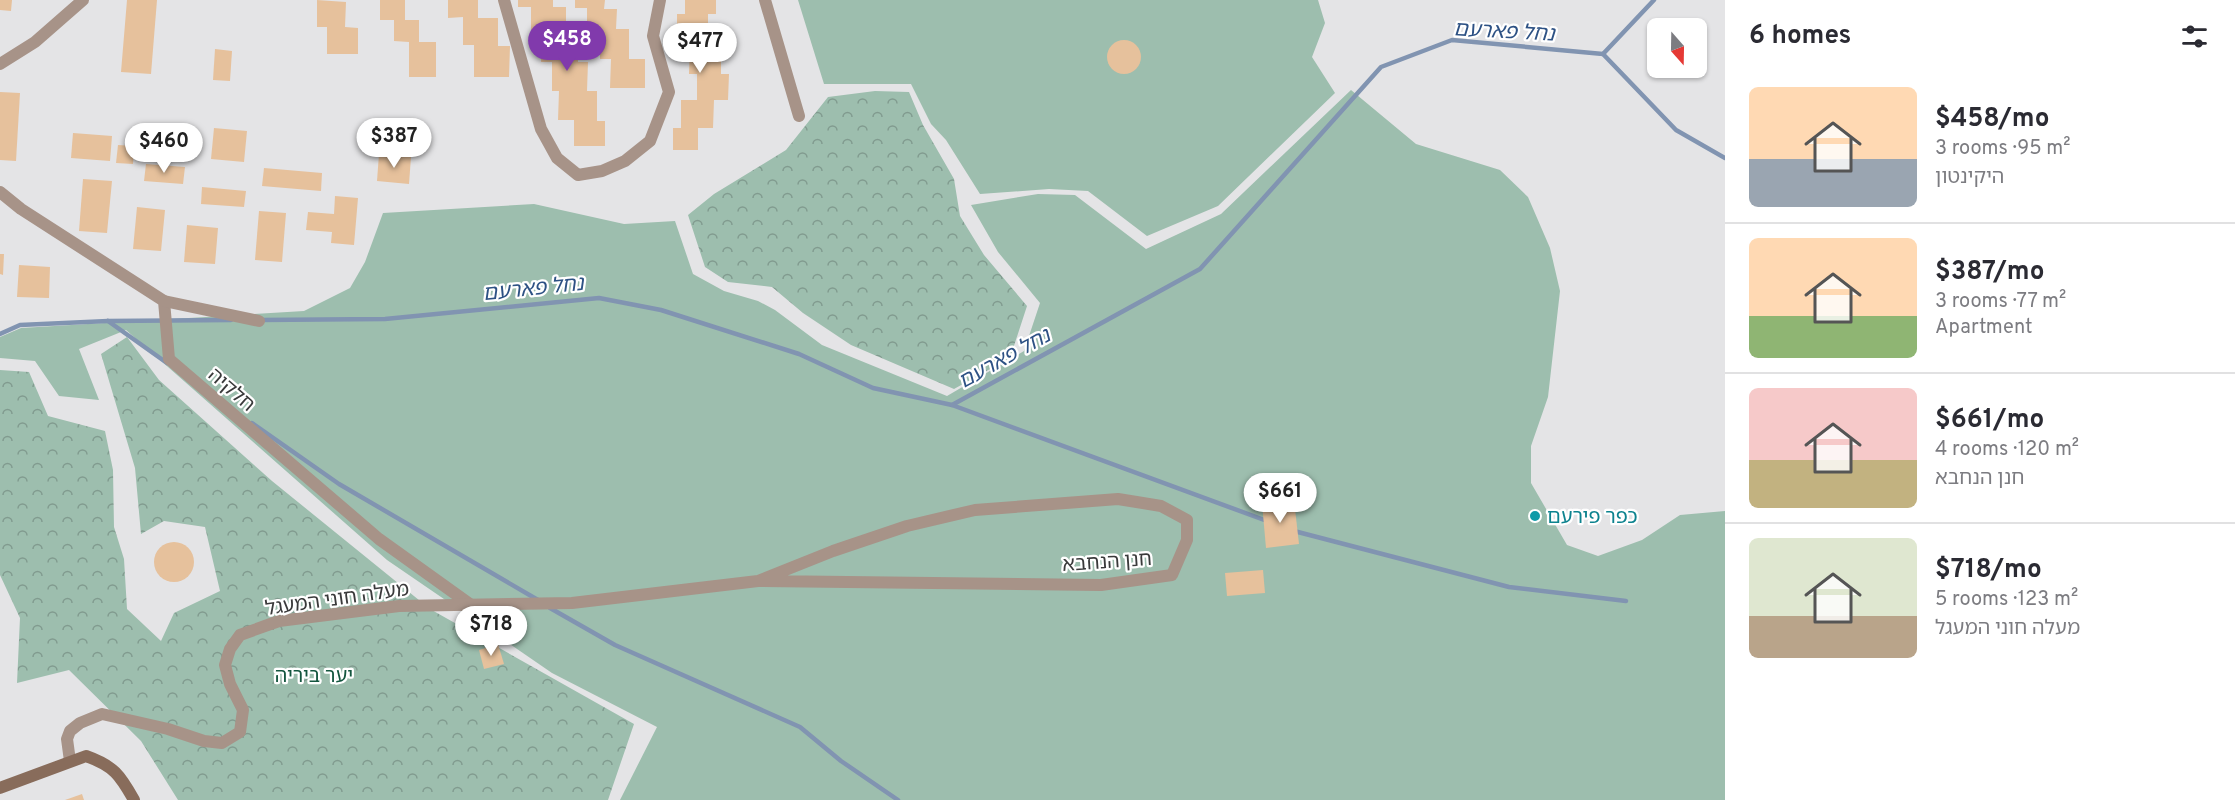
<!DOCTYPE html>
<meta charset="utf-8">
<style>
:root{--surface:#fff;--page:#f2f2f3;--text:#2b2b33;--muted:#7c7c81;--line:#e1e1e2;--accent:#813aac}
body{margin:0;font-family:Overpass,"Noto Sans Hebrew",sans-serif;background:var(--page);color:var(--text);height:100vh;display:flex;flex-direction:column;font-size:22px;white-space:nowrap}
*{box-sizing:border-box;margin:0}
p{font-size:20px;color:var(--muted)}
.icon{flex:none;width:33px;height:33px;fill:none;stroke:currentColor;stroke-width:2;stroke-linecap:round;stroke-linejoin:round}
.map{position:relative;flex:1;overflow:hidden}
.drawer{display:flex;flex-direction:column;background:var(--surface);width:510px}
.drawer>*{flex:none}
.needle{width:39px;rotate:160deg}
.buttons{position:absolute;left:1647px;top:18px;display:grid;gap:12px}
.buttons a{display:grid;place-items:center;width:60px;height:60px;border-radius:9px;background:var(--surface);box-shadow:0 2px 4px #0004;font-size:30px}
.price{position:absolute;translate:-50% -51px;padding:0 14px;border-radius:21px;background:#fff;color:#222;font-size:20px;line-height:39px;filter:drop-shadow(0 2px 3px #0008)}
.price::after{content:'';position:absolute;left:50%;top:36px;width:18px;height:14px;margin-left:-9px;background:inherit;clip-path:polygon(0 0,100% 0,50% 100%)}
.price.on{background:var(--accent);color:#fff}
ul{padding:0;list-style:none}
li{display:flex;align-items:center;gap:18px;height:150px;padding:0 24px}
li+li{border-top:2px solid var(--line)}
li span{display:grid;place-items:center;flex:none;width:168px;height:120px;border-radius:9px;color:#555}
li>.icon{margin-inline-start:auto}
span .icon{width:72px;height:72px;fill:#fffc;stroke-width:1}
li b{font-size:26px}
h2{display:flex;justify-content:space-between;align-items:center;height:72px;padding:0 24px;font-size:26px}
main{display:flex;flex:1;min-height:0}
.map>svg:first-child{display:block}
.grass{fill:#9dbeae}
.forest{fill:url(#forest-crowns)}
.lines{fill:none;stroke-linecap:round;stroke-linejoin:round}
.stream{stroke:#8194b1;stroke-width:4.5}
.building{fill:#e6c19c}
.street{stroke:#a79388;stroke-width:12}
.secondary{stroke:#886c5b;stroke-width:12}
.culture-dot{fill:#0f9aa8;stroke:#fff;stroke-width:2}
.labels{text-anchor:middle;stroke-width:4.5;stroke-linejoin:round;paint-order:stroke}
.street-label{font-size:20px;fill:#3a3a3b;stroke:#fff}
.culture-label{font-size:20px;fill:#0d838f;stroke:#fff;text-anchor:start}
.park-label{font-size:20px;fill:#14563f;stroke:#fff}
.water-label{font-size:21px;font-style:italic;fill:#2d5184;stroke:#fff}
</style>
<main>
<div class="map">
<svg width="1725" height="800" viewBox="0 0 1725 800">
<defs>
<pattern id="forest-crowns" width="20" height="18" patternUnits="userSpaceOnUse" patternTransform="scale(1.5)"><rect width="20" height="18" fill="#9dbeae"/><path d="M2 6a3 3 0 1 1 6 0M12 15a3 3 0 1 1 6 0" fill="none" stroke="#819b8f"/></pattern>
</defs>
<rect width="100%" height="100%" fill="#e4e4e6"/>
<g class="grass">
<path d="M798,0H1318L1325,23L1312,57L1335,93L1218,206L1147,236L1088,191L1049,189L980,194L946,140L931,124L911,84H824Z"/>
<path d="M1351,90L1416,144L1500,170L1528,197L1550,248L1560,291L1548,397L1531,446V483L1567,545L1598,556L1642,540L1680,515L1725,511V800H620L657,727L552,673L387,560L126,330L79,349L99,400L59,396L35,361L0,358V337L21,328L304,311L350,288L365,262L383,213L534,204L624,224L675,221L693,274L724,291L758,301L775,310L822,345L947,396L1024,351L1040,303L998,252L971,205L1038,194L1075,195L1146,249L1221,214Z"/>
</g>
<g class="forest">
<path d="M875,91L909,92L923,125L954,179L960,216L984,255L1027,306L1010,358L954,389L851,345L803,313L772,287L728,282L705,267L688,215L714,194L786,150L828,97Z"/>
<path d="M127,337L159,380L272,481L430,609L634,724L608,800H178L141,741L69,670L17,683L20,618L0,575V370L29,372L48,416L105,431L113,470L114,527L124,559L127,609L161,641L174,613L220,591L205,527L164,521L141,534L135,468L101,354Z"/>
</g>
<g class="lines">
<g class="stream">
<path d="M1603,54L1676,130L1725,158"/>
<path d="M260,320L385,319L599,298L661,310L799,354L873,388L952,405L1200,269L1381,67L1452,40L1603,54L1654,0"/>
<path d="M108,321L167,363"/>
<path d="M0,334L20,325L108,321L231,320"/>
<path d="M952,405L1267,521"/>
<path d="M252,423L339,484L538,600"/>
<path d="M1294,531L1509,587L1626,601"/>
<path d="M550,608L615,645L800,727L841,761L898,800"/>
</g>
</g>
<g class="building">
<path d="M0,0H12L11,11L0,10Z"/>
<path d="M127,0H157L151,74L121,72Z"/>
<path d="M317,0L346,2L345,27L358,28V54H327V27H317Z"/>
<path d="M380,0H405V20H419V42H436V77H409V42L394,41V20H380Z"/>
<path d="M448,0H478V18H498V46H510L509,77H474V45H463V17L448,18Z"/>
<path d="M518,0H553V7H566V34H578V62H588L587,91H597V121H605V146H574V120H558L559,91H552V62H541L542,34H531V7H518Z"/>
<path d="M575,0H605L604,9H617L616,29H629V59H645V88H610L611,59H600V29H587V8H575Z"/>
<path d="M685,0H716V14H708V42L721,43V74H729L728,100H714L713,128H698V150H673V128H681V100H697V74H689L690,42H677V14H685Z"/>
<circle cx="1124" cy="57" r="17"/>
<path d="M215,49L232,51L230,81L213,80Z"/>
<path d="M0,92L20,93L16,161L0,160Z"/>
<path d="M376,121L397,123L396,141L374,139Z"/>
<path d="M214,128L247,131L244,162L211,159Z"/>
<path d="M73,133L112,136L110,161L71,158Z"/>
<path d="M118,145L134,146L133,164L116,163Z"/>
<path d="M379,154L411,157L409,184L377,181Z"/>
<path d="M146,164L185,167L183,184L144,181Z"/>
<path d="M264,168L322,173L321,191L262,186Z"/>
<path d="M83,179L112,181L107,233L79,231Z"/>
<path d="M202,187L246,191L244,207L201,204Z"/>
<path d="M335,196L358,198L354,245L331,243L332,232L306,230L308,212L334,214Z"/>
<path d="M137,207L165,210L161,251L133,249Z"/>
<path d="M259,211L286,213L282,262L255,260Z"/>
<path d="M187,225L218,228L215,264L184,262Z"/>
<path d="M0,254H4L3,275L0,274Z"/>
<path d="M19,265L50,267L49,298L17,297Z"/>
<path d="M1294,500L1299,544L1266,548L1262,503Z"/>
<circle cx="174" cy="562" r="20"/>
<path d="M1263,570L1265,593L1227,596L1225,573Z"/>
<path d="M498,644L504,664L484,669L479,650Z"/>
<path d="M82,794L84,800H65Z"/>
</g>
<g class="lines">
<g class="street">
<path d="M504,0L541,129L557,158L578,175L602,171L625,161L650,141L669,92L653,36L660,0"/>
<path d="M765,0L799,116"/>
<path d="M0,64L35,42L83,0"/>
<path d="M0,192L21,209L164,301L169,359L379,539L471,605"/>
<path d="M164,301L259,321"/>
<path d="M70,761L67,739L70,731L80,723L102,714L168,729L204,741L222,743L240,732L243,710L230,684L225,665L230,649L240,635L279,621L399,606L572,603L758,581L1101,585L1172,575L1187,540V520L1161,506L1118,499L975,510L907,526L833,551L758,581"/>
</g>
<path class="secondary" d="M0,788L86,756C114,766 120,775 134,800"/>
</g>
<circle class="culture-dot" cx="1535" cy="516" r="6"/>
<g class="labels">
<g class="street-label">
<text transform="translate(232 389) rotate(41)" y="7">חלקיה</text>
<text transform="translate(1107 561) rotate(-4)" y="7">חנן הנחבא</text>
<text transform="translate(337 598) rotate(-8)" y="7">מעלה חוני המעגל</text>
</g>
<g class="culture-label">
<text x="1547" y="523">כפר פירעם</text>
</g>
<g class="park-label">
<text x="314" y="682">יער ביריה</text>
</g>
<g class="water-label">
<text transform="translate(1504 31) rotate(3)" y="7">נחל פארעם</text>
<text transform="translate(533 288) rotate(-6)" y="7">נחל פארעם</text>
<text transform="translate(1004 358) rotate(-29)" y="7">נחל פארעם</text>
</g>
</g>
</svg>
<div class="buttons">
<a><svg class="needle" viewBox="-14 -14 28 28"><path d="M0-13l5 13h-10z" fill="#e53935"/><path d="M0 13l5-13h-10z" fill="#7c7c81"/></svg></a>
</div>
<b class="price on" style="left:567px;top:72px">$458</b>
<b class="price" style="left:700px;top:74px">$477</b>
<b class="price" style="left:394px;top:169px">$387</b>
<b class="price" style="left:164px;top:174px">$460</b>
<b class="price" style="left:1280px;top:524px">$661</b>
<b class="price" style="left:491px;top:657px">$718</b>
</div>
<section class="drawer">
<h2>6 homes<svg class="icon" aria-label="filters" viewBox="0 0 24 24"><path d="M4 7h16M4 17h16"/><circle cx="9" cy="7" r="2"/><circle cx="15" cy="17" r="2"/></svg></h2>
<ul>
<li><span style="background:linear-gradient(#ffd9b3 60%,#9aa5b1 0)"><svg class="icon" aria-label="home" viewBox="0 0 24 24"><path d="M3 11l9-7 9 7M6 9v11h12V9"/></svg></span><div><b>$458/mo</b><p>3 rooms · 95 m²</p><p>היקינטון</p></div></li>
<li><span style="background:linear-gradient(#ffd9b3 65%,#8fb573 0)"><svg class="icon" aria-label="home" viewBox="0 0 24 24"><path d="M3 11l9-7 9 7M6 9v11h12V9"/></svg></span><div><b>$387/mo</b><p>3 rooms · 77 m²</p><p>Apartment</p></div></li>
<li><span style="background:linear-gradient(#f6c9c9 60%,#c2b280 0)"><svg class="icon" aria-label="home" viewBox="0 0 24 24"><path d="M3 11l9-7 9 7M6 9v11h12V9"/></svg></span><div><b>$661/mo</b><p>4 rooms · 120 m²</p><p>חנן הנחבא</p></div></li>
<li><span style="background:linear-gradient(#dfe7d0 65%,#b9a48a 0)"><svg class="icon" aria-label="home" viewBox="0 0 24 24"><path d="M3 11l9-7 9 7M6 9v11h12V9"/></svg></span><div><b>$718/mo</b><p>5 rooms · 123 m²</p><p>מעלה חוני המעגל</p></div></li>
</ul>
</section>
</main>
